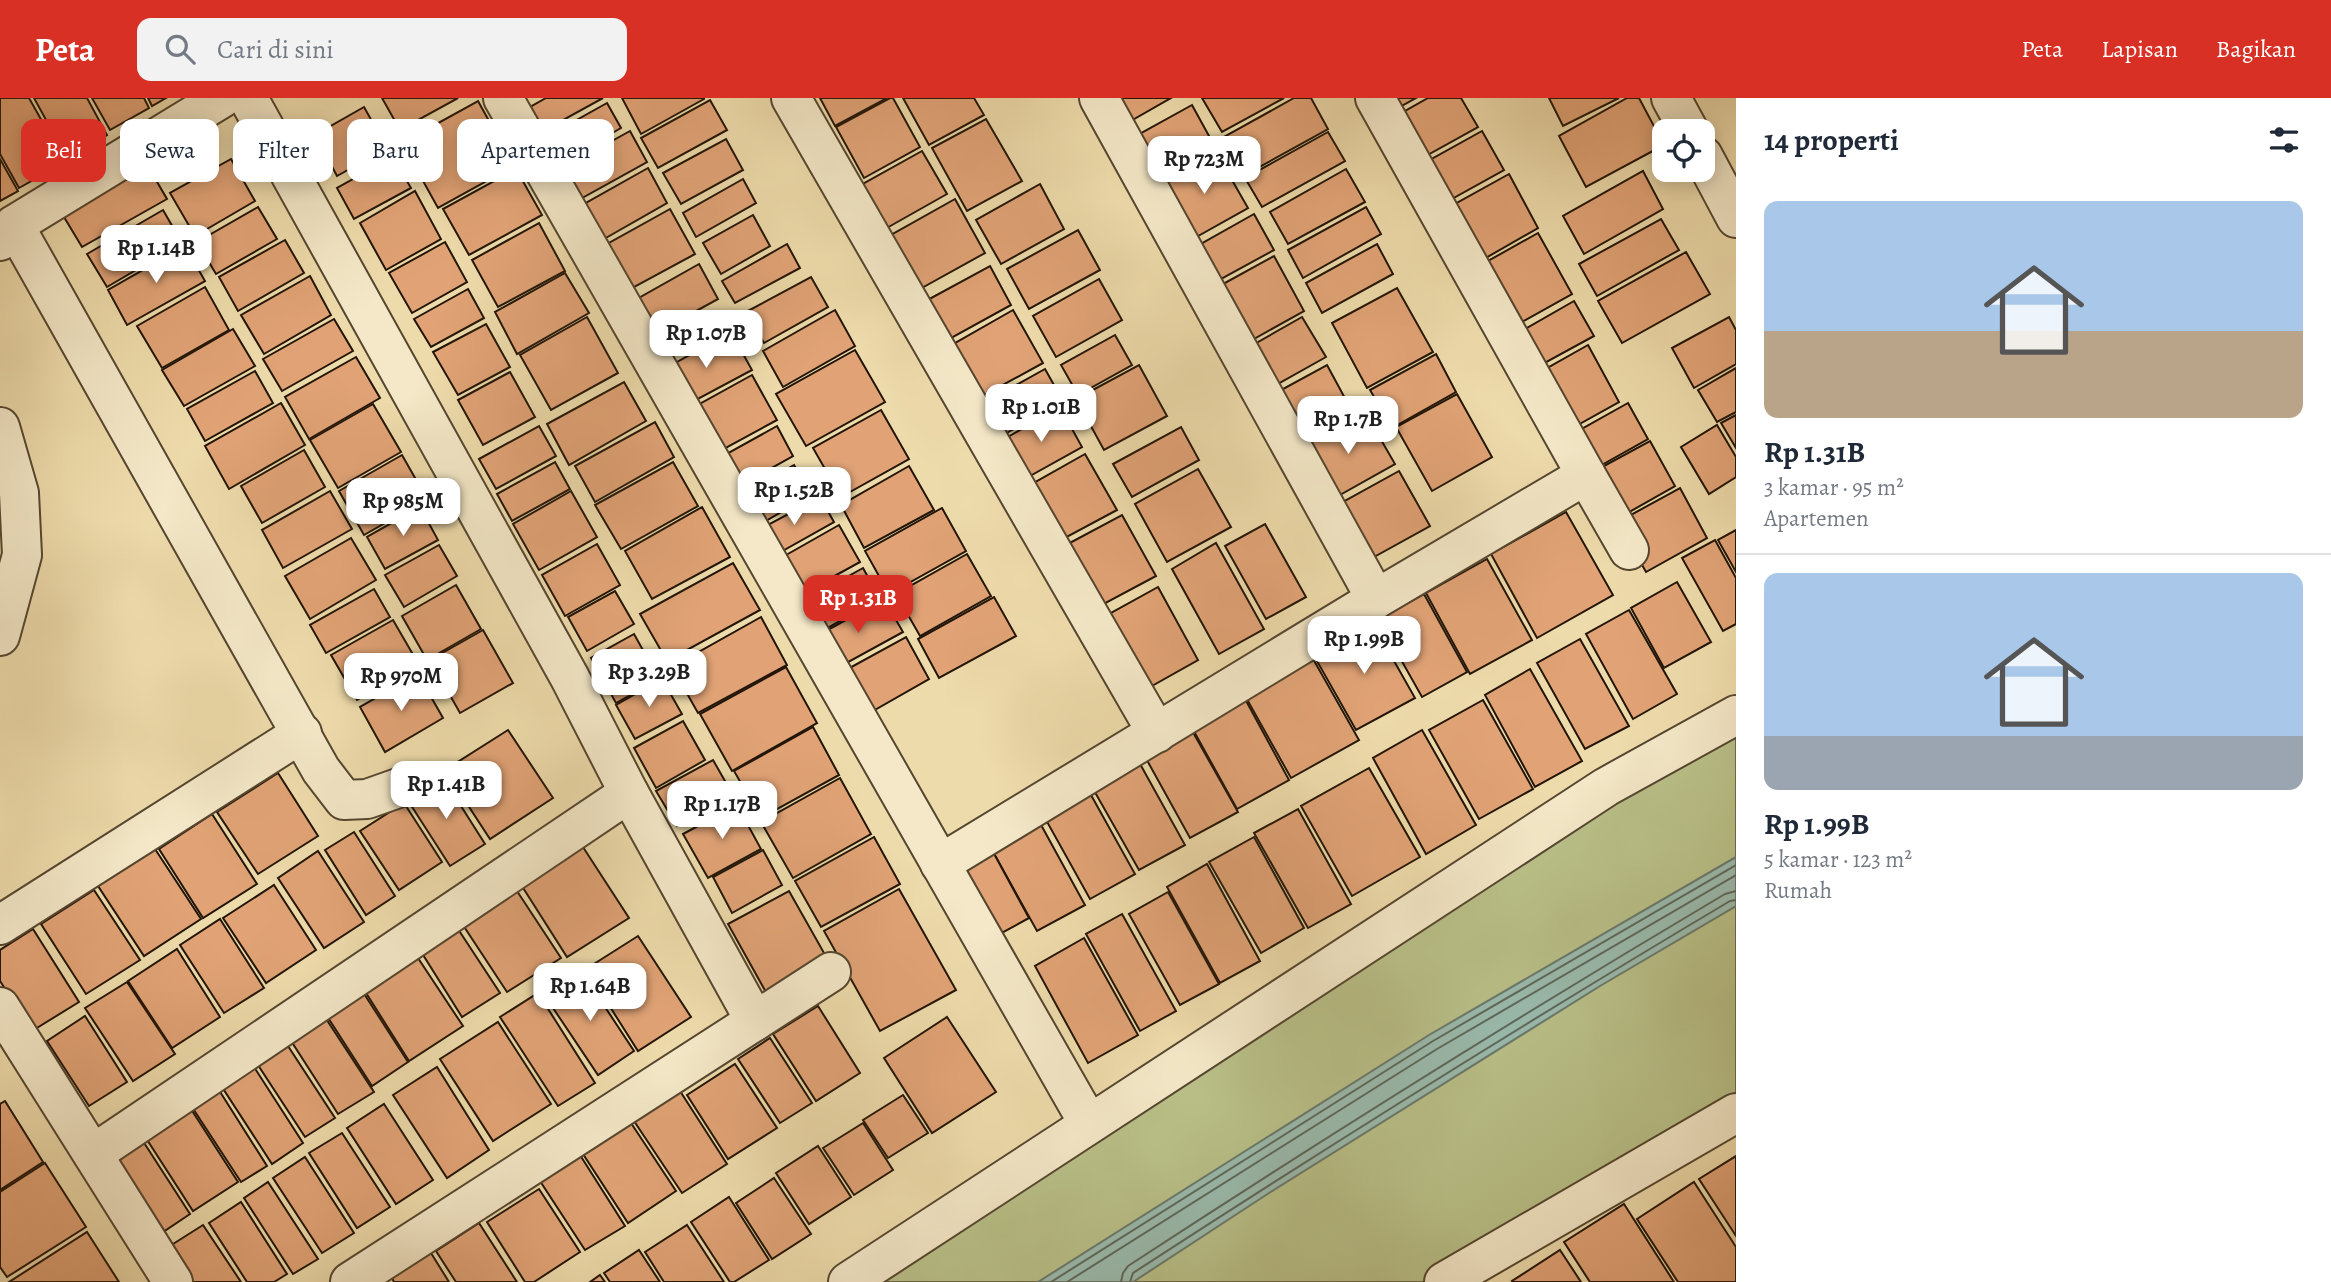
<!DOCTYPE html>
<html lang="id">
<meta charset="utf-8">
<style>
:root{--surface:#fff;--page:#f2f2f3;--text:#1f2937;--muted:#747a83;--line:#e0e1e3;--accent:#d93025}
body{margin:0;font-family:Alegreya,serif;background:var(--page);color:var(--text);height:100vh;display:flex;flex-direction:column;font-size:26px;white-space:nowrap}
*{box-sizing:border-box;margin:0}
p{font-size:23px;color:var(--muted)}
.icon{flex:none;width:38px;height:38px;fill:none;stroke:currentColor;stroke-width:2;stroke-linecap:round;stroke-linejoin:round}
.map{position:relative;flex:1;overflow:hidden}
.drawer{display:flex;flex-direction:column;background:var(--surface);width:595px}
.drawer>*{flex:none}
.hud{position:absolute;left:21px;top:21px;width:665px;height:63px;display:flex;gap:14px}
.buttons{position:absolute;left:1652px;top:21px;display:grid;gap:14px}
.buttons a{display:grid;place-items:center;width:63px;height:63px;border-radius:14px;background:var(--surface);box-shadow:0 4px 18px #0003;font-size:35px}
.price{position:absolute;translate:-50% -60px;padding:0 16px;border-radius:14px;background:#fff;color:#222;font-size:23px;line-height:46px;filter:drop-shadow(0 2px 4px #0008)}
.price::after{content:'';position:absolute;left:50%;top:42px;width:21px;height:16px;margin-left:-10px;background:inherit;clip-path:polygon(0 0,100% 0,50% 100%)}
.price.selected{background:var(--accent);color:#fff}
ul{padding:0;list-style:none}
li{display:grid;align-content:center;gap:14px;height:371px;padding:0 28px}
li+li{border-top:2px solid var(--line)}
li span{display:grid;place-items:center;height:217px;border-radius:14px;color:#555}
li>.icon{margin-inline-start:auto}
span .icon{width:126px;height:126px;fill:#fffc;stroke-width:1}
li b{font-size:30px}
h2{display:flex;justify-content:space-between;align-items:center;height:84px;padding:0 28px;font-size:30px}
.tag{padding:0 24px;border-radius:14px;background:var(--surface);box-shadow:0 4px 18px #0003;font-size:24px;line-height:63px}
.tag.selected{background:var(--accent);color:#fff}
header{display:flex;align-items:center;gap:42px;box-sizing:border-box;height:98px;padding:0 35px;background:var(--accent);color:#fff}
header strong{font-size:33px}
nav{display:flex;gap:38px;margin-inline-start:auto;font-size:24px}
.search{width:490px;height:63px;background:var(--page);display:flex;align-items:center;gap:18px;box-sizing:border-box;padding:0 24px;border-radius:14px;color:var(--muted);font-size:26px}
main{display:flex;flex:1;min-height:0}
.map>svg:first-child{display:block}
.green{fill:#b9c088;stroke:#6e6a48;stroke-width:2}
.water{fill:#9abbae;stroke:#6a796b;stroke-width:2}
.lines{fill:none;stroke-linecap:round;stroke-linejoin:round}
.shore{stroke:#5e685a;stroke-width:2}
.building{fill:#e1a376;stroke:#221507;stroke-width:2}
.minor-casing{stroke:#554630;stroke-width:42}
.minor{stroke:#f4e8c8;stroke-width:38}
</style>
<header>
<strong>Peta</strong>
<div class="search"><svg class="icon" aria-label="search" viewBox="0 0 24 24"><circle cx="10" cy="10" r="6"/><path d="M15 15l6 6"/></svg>Cari di sini</div>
<nav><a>Peta</a><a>Lapisan</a><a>Bagikan</a></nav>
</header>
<main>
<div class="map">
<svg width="1736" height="1184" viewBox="0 0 1736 1184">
<rect width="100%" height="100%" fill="#eedbab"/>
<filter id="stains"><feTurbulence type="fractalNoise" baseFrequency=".00286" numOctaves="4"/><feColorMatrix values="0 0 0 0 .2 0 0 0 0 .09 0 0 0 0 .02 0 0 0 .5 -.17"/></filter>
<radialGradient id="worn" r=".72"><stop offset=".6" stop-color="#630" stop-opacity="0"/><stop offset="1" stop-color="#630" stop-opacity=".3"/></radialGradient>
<path class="green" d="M1736,617V1015L1444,1184H848Z"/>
<path class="water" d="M1736,759V808L1600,888L1269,1095L1133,1184H1038L1429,937Z"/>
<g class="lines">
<g class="shore">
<path d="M1051,1184L1433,943L1736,767"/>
<path d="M1067,1184L1437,951L1736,777"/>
<path d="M1121,1184L1123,1175L1128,1168C1324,1040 1524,915 1725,796L1736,793"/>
<path d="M1130,1184L1133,1175C1330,1047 1528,923 1730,803L1736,802"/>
</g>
</g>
<g class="building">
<path d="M0,0H29L65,64L19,90L0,56Z"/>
<path d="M34,0H87L107,37L67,60Z"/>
<path d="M92,0H144L149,10L110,32Z"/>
<path d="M148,0H166L152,8Z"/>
<path d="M382,0H458L400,32Z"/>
<path d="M546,0H603L536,37L523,13Z"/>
<path d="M622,0H704V1L641,36Z"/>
<path d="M820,0H887L835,28Z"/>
<path d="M890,0H893L920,49L864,80L836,29Z"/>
<path d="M903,0H974L984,17L929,47Z"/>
<path d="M1106,0H1171L1122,28Z"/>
<path d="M1202,0H1284L1222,34Z"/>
<path d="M1294,0H1311L1328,31L1245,77L1224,39Z"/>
<path d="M1380,0H1416L1389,15Z"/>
<path d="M1428,0H1461L1478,29L1415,64L1391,21Z"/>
<path d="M1549,0H1619L1563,28Z"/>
<path d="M1627,0H1639L1664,47L1586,89L1559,38Z"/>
<path d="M710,2L727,32L658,70L641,40Z"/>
<path d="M478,3L514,68L438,110L402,45Z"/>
<path d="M607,5L621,30L555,68L541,42Z"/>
<path d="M1192,7L1214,47L1150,83L1127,43Z"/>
<path d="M364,9L387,50L337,78L315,37Z"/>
<path d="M986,21L1022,83L967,113L932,50Z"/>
<path d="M630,33L647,64L575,104L558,73Z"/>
<path d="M1482,33L1504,72L1441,107L1419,68Z"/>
<path d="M1328,34L1345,63L1262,109L1245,80Z"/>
<path d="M726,41L743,72L681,106L663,75Z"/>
<path d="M922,53L947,96L885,131L861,87Z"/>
<path d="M1216,54L1248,110L1191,142L1160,85Z"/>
<path d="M393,59L411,90L354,121L337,90Z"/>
<path d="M0,61L18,93L0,103Z"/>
<path d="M231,61L255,103L195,138L170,95Z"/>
<path d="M146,65L167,101L82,149L61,114Z"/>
<path d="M648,70L667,105L597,145L577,110Z"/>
<path d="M516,71L542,117L469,157L443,111Z"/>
<path d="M1346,71L1365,104L1288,146L1270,114Z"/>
<path d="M1643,73L1663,111L1584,156L1563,118Z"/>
<path d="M1509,76L1538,130L1477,165L1446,111Z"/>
<path d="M743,81L756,105L696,139L683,115Z"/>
<path d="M1040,86L1064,131L1001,166L976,122Z"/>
<path d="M415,93L441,141L386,172L360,125Z"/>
<path d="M955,101L985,155L920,191L891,137Z"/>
<path d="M258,109L277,141L216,176L197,144Z"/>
<path d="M1366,109L1381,136L1303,180L1288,152Z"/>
<path d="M670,111L695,156L625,194L600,150Z"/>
<path d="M163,112L182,145L107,189L87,156Z"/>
<path d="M1254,116L1274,152L1212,186L1192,151Z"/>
<path d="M753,117L770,148L721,176L703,145Z"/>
<path d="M1661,121L1679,152L1597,198L1579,166Z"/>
<path d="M539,125L565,173L498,209L472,162Z"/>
<path d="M1078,132L1100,172L1029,211L1007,171Z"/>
<path d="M1538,135L1572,196L1513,229L1479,168Z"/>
<path d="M285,142L304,175L238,213L219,179Z"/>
<path d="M445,144L467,184L412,215L389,175Z"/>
<path d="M787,146L800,170L735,205L722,183Z"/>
<path d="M1377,146L1393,176L1322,215L1306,185Z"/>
<path d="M185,148L205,183L127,227L108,192Z"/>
<path d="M1686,154L1710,196L1622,245L1598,203Z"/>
<path d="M1274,158L1304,213L1245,246L1214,191Z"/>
<path d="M699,166L718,201L649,239L630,205Z"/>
<path d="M990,168L1011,207L944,244L922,205Z"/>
<path d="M565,175L589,215L517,256L495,214Z"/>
<path d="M310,178L331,217L264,256L241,217Z"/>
<path d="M811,179L828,209L764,245L746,214Z"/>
<path d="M1099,181L1122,222L1056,259L1033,218Z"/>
<path d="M205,189L229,232L162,270L137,228Z"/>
<path d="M1397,190L1433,254L1367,290L1332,225Z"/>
<path d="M468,191L484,220L431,249L414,221Z"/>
<path d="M1574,203L1594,238L1530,273L1511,239Z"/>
<path d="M835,212L855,248L783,289L763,253Z"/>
<path d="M1013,212L1043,265L979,300L950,248Z"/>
<path d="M587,219L618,275L551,312L520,257Z"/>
<path d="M1302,219L1326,259L1267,292L1244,252Z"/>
<path d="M1729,219L1736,232V266L1694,290L1672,250Z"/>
<path d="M334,221L353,253L282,293L263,261Z"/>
<path d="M486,226L510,269L458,297L433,254Z"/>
<path d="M233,231L255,268L184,308L162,272Z"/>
<path d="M731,234L752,272L681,310L661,273Z"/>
<path d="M1115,237L1132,267L1078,297L1061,267Z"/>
<path d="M1588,247L1619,304L1567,333L1535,277Z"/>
<path d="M855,252L885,304L806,348L776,296Z"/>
<path d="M1436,256L1456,294L1392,330L1370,292Z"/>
<path d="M356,259L380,300L309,341L285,299Z"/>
<path d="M1139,267L1167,318L1104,352L1076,301Z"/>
<path d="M1327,267L1353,315L1299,346L1272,297Z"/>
<path d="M1736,270V314L1717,324L1698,292Z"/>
<path d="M1045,271L1063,303L998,340L980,307Z"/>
<path d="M255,273L273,305L205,343L187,311Z"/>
<path d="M510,274L535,319L483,347L458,302Z"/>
<path d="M752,277L777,322L711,358L687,313Z"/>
<path d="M624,284L646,323L569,367L547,326Z"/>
<path d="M1457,296L1492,359L1432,393L1396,329Z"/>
<path d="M281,305L305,347L229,391L205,348Z"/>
<path d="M1628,305L1648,341L1591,373L1571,337Z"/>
<path d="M373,306L401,354L338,390L310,342Z"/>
<path d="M1060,309L1082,349L1021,383L999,344Z"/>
<path d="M881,312L909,361L841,399L813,350Z"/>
<path d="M1365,314L1395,366L1331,402L1301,349Z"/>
<path d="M1736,317V350L1721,325Z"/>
<path d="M655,324L674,359L595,404L575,368Z"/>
<path d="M1717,327L1736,359V379L1709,396L1681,349Z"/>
<path d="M539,328L556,358L496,391L479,361Z"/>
<path d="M777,328L793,358L732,392L716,362Z"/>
<path d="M1181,329L1199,362L1132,399L1113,366Z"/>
<path d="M1650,343L1675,388L1617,421L1591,375Z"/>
<path d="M304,352L325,389L262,425L241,388Z"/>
<path d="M1085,356L1117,412L1063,441L1032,386Z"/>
<path d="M402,357L427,401L364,437L339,393Z"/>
<path d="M555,364L570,391L512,423L497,396Z"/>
<path d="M673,364L698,408L621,451L595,407Z"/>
<path d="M794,367L811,397L757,428L740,397Z"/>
<path d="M909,368L934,412L864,450L841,407Z"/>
<path d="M1198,371L1231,429L1167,464L1135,406Z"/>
<path d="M1399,373L1430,428L1374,459L1343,404Z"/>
<path d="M1680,390L1707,440L1646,474L1618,424Z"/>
<path d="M330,393L352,431L283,470L262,432Z"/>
<path d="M571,393L597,439L539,472L513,426Z"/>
<path d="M820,399L834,424L770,460L755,434Z"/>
<path d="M420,409L438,442L385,471L367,439Z"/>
<path d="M702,409L730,459L652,501L625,453Z"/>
<path d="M942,410L966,453L889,496L865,453Z"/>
<path d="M1566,414L1613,497L1537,540L1491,456Z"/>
<path d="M1122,417L1156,478L1100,508L1066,447Z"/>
<path d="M1265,426L1306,499L1266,521L1225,448Z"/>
<path d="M839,427L860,464L793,501L772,465Z"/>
<path d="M1736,432V474L1718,442Z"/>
<path d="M351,440L376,482L310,521L285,478Z"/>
<path d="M1715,442L1736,480V526L1723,533L1682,460Z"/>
<path d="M1216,445L1264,531L1219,556L1172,471Z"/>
<path d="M597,446L620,487L565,518L542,477Z"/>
<path d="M439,447L457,478L404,509L385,477Z"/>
<path d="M967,456L991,498L920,538L896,496Z"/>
<path d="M1487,461L1532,542L1470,576L1426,495Z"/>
<path d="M733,465L760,512L667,563L640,516Z"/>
<path d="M863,470L880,501L813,538L795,508Z"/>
<path d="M1677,484L1711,544L1664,570L1631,510Z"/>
<path d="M456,487L481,531L427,562L402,518Z"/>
<path d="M1158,489L1198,562L1143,593L1102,520Z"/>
<path d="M374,491L390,519L326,555L310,527Z"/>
<path d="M615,493L634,526L587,553L568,519Z"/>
<path d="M1424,496L1467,574L1422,599L1378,521Z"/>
<path d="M994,499L1016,538L939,580L918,541Z"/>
<path d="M884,501L903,534L832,573L813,540Z"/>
<path d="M1629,512L1677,596L1633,621L1586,536Z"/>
<path d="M761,519L787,567L698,615L672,569Z"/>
<path d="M393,522L419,567L357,602L331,557Z"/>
<path d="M1372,524L1415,600L1356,632L1313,556Z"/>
<path d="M483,532L513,585L460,615L430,562Z"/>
<path d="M634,536L659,581L616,605L591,560Z"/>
<path d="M906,539L929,581L859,621L835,578Z"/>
<path d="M1580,541L1629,628L1585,651L1537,565Z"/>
<path d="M1312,559L1359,642L1291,680L1244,596Z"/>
<path d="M786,569L817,625L732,673L700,616Z"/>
<path d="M1530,571L1582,663L1535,689L1485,597Z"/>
<path d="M418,576L443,620L385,654L360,609Z"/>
<path d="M662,581L682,616L635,641L616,607Z"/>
<path d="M1244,599L1289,682L1237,711L1191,628Z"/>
<path d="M1483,602L1533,691L1479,721L1429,632Z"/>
<path d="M683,623L705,662L656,690L634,650Z"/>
<path d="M813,629L839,677L761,720L734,673Z"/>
<path d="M1190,629L1238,714L1190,740L1143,655Z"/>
<path d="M508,632L553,700L490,741L445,672Z"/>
<path d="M1422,632L1476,727L1426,756L1373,660Z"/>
<path d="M713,662L733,697L677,728L656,693Z"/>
<path d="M1139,664L1185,747L1139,772L1092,689Z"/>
<path d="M1369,670L1420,759L1352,798L1301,708Z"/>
<path d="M278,675L318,738L258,776L217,714Z"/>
<path d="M442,678L485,746L450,768L407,701Z"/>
<path d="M840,680L871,736L793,780L761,724Z"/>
<path d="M1091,697L1135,776L1090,801L1046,722Z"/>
<path d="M404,705L442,764L399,792L360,733Z"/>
<path d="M737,707L761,751L708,780L683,736Z"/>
<path d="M1298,711L1351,806L1308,830L1254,735Z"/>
<path d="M212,716L257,786L203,820L159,751Z"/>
<path d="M1040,725L1085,807L1037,833L992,752Z"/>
<path d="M354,734L395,798L366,817L325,752Z"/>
<path d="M874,739L900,786L821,829L795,783Z"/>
<path d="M1254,739L1304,830L1261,855L1209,764Z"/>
<path d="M581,746L629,820L567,859L520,785Z"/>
<path d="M155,751L201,821L144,858L98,788Z"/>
<path d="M763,752L782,787L732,815L713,779Z"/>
<path d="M992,752L1029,820L987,843L949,776Z"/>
<path d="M318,753L364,824L324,850L278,780Z"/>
<path d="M1207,766L1260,863L1220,885L1167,789Z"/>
<path d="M274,787L316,852L266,885L223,820Z"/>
<path d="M515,790L561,860L507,894L461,824Z"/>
<path d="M899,791L956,892L880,933L824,833Z"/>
<path d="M94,792L140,862L86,896L41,826Z"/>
<path d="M789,793L828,862L767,896L728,826Z"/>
<path d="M1168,794L1219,886L1180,907L1129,816Z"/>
<path d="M1122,816L1176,913L1140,933L1086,836Z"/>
<path d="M220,821L264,890L224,915L180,847Z"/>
<path d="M456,828L500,895L462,919L420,852Z"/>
<path d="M33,831L79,904L32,933L0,883V852Z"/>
<path d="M638,838L691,919L638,953L586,871Z"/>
<path d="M1084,840L1138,937L1088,965L1035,868Z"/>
<path d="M177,851L220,919L172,950L128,883Z"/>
<path d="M414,854L463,928L409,963L361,887Z"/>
<path d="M582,874L634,953L598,977L545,898Z"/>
<path d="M127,884L175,956L133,983L85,910Z"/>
<path d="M361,891L408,964L372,988L325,915Z"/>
<path d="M538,895L595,985L558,1008L500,919Z"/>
<path d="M818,908L860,975L816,1003L773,936Z"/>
<path d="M321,913L374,994L338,1016L286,935Z"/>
<path d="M85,918L127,984L89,1008L47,943Z"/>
<path d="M947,919L996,994L932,1035L884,960Z"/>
<path d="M498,924L551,1006L493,1043L440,961Z"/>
<path d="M770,940L812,1005L780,1025L738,961Z"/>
<path d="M286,945L335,1020L305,1039L256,964Z"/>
<path d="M735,966L777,1030L728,1061L687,997Z"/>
<path d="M254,969L303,1045L272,1066L222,989Z"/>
<path d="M437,969L489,1052L447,1080L393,997Z"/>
<path d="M217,989L267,1068L241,1084L190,1006Z"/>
<path d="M680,993L727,1066L682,1095L634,1023Z"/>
<path d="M903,997L928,1035L888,1060L863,1022Z"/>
<path d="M5,1003L43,1064L0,1092V1006Z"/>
<path d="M384,1006L433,1082L396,1106L347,1030Z"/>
<path d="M189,1008L238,1084L193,1113L144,1037Z"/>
<path d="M631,1025L676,1093L628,1125L583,1056Z"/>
<path d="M863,1025L893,1072L854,1097L823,1050Z"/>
<path d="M342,1035L390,1109L357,1130L309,1055Z"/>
<path d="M139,1037L190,1116L163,1134L111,1055Z"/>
<path d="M818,1048L851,1099L809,1126L776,1075Z"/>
<path d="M580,1057L625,1128L585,1152L540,1083Z"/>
<path d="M1736,1058V1138L1699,1081Z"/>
<path d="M305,1059L354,1135L322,1155L273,1080Z"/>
<path d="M45,1065L86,1129L7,1179L0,1169V1094Z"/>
<path d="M774,1080L811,1136L772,1161L736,1105Z"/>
<path d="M268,1084L318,1161L293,1176L244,1100Z"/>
<path d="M1694,1084L1736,1149V1184H1678L1637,1121Z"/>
<path d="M539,1091L580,1154L534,1184H525L487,1124Z"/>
<path d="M729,1099L769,1162L734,1184H730L691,1124Z"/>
<path d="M241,1104L287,1176L274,1184H247L209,1125Z"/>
<path d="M1624,1106L1674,1184H1590L1564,1144Z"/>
<path d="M479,1125L517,1184H456L436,1153Z"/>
<path d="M203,1127L241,1184H182L162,1153Z"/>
<path d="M687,1127L724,1184H664L645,1154Z"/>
<path d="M87,1134L119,1184H9Z"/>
<path d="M639,1152L660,1184H610L604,1175Z"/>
<path d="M1560,1152L1581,1184H1513L1512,1183Z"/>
<path d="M431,1155L449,1184H394L392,1180Z"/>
<path d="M600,1177L605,1184H590Z"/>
</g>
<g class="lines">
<g class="minor-casing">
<g id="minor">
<path d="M248,0L570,580L629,695L755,923L350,1184"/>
<path d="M503,0L1089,1026"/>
<path d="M791,0L1157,635"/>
<path d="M1099,0L1376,501"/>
<path d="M1671,0L1689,33"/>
<path d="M1703,58L1736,120"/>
<path d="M14,127L321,672L344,702L367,701L404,688"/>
<path d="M0,143L14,127L222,0"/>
<path d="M0,329L19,395L22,457L0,538"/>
<path d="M1586,377L1629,452"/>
<path d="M940,766L1376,501L1586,377L1375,0"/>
<path d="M0,827L302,635"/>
<path d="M0,909L173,1184"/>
<path d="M755,923L831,874"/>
<path d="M93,1056L629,695"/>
<path d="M848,1184L1606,689L1736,617"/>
<path d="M1444,1184L1736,1015"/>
</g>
</g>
<use href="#minor" class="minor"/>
</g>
<rect width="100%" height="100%" filter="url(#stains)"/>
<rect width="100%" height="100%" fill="url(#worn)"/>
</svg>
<div class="buttons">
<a><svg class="icon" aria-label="locate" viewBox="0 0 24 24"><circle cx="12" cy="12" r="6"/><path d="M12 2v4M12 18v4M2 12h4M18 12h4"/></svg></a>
</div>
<b class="price" style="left:1204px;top:98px">Rp 723M</b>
<b class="price" style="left:156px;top:187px">Rp 1.14B</b>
<b class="price" style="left:706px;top:272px">Rp 1.07B</b>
<b class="price" style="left:1041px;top:346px">Rp 1.01B</b>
<b class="price" style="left:1348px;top:358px">Rp 1.7B</b>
<b class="price" style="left:794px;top:429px">Rp 1.52B</b>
<b class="price" style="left:403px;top:440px">Rp 985M</b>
<b class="price selected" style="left:858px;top:537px">Rp 1.31B</b>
<b class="price" style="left:1364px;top:578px">Rp 1.99B</b>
<b class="price" style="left:649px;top:611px">Rp 3.29B</b>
<b class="price" style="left:401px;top:615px">Rp 970M</b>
<b class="price" style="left:446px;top:723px">Rp 1.41B</b>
<b class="price" style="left:722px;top:743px">Rp 1.17B</b>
<b class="price" style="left:590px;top:925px">Rp 1.64B</b>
<div class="hud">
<a class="tag selected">Beli</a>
<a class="tag">Sewa</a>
<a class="tag">Filter</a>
<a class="tag">Baru</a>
<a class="tag">Apartemen</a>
</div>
</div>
<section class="drawer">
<h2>14 properti<svg class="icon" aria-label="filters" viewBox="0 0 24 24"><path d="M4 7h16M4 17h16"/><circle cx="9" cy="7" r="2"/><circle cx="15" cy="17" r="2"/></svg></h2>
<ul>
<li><span style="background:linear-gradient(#a9c7e8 60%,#b9a48a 0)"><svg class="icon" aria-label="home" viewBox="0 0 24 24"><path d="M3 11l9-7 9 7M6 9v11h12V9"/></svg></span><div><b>Rp 1.31B</b><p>3 kamar · 95 m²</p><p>Apartemen</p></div></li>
<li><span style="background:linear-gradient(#a9c7e8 75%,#9aa5b1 0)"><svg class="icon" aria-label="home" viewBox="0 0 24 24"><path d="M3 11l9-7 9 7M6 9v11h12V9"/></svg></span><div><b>Rp 1.99B</b><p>5 kamar · 123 m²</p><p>Rumah</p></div></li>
</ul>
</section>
</main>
